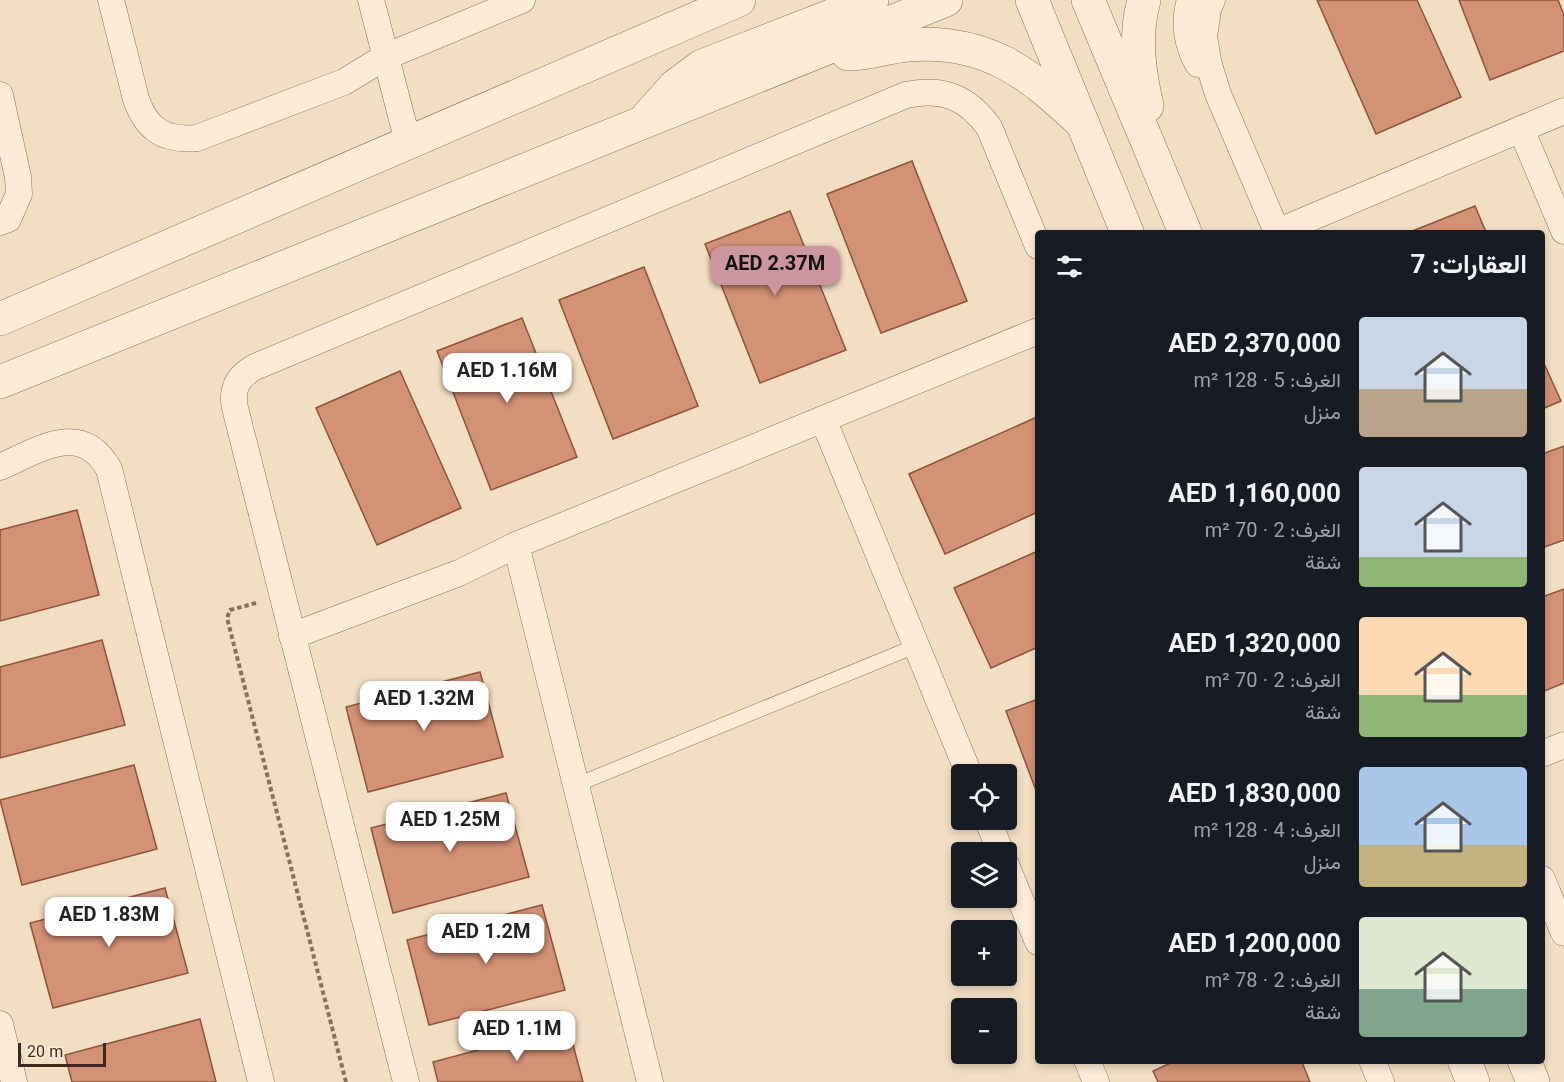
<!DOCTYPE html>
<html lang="ar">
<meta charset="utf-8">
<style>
:root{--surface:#171b24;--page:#242831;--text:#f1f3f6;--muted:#9ea1a6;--accent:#cd959e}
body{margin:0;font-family:Georgia,Vazirmatn,serif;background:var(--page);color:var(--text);direction:rtl;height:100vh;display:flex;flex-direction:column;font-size:22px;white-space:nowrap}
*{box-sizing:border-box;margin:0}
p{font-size:20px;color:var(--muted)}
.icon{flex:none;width:33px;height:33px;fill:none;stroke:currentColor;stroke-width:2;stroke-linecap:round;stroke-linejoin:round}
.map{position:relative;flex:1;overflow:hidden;direction:ltr}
.details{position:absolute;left:1035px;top:230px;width:510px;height:834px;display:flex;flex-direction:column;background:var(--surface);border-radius:6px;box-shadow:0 3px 9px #0003;direction:rtl}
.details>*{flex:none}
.controls{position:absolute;left:951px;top:764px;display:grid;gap:12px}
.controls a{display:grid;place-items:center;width:66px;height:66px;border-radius:6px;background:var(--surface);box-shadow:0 3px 9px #0003;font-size:30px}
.scale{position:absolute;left:18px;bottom:15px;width:88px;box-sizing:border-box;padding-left:6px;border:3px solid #3d291d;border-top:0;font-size:16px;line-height:21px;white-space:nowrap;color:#3d291d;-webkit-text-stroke:4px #f8e9d3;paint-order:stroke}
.price{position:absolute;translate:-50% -51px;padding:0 14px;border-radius:12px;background:#fff;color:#222;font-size:20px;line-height:39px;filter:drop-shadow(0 2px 3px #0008)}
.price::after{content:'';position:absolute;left:50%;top:36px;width:18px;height:14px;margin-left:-9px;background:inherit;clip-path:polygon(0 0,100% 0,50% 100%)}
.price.selected{background:var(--accent);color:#111}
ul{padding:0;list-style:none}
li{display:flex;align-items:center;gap:18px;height:150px;padding:0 18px}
li span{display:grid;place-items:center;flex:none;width:168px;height:120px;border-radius:6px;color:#555}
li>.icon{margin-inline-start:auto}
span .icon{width:72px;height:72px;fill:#fffc;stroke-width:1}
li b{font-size:26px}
h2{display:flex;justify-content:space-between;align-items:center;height:72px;padding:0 18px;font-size:26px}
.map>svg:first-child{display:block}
.building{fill:#d39176;stroke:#8f533b;stroke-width:1.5}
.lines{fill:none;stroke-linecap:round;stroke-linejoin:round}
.service-casing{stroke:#8e6e58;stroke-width:15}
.minor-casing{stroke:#8e6e58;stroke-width:27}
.tertiary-casing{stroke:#8e6e58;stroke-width:34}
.path{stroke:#8e6e58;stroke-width:4;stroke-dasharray:4.5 3;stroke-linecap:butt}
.service{stroke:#fcecd7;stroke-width:14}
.minor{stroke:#fcecd7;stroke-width:26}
.tertiary{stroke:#fcecd7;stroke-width:33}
</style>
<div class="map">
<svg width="1564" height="1082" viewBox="0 0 1564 1082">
<rect width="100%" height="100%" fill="#f2dec3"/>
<g class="building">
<path d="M1317,0H1417L1461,97L1376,134Z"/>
<path d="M1459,0H1558L1564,15V51L1490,80Z"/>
<path d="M912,161L967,301L881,333L827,194Z"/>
<path d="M1475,206L1486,232H1410Z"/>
<path d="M790,211L846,350L760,383L705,244Z"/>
<path d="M644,267L698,406L613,439L559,300Z"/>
<path d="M522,318L577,457L491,490L437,351Z"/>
<path d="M1542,359L1561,401L1542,409Z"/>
<path d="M400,371L461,508L377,545L316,408Z"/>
<path d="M1037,417L1038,512L945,554L909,474Z"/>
<path d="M1564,446V540L1542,548V454Z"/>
<path d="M77,510L99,595L0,621V530Z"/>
<path d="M1038,551V647L991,668L954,588Z"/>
<path d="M1564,589V683L1542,692V597Z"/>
<path d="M102,640L125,725L0,758V667Z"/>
<path d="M480,672L503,757L368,792L346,707Z"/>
<path d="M1038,699V793H1037L1006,711Z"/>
<path d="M134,765L157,849L22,885L0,800Z"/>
<path d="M506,793L529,877L393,913L371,828Z"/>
<path d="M165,888L188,973L53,1008L30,923Z"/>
<path d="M542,905L565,990L429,1025L407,940Z"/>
<path d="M200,1019L216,1082H72L65,1055Z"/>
<path d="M568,1026L583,1082H438L433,1062Z"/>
<path d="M1177,1060H1301L1310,1082H1158L1153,1071Z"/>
</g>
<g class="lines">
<g class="service-casing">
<path id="service" d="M576,785L916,646"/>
</g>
<g class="minor-casing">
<g id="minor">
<path d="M111,0L136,99C147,130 164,141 197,138L344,82L385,57L522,0"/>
<path d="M371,0L408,142"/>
<path d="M1190,0C1183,22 1187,45 1198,64"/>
<path d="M1212,0L1208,9L1204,37L1209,65L1218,94L1277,232"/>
<path d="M0,95L18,177L19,194L8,219L0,222"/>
<path d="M1521,129L1564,231"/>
<path d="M1277,232L1564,111"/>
<path d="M823,419L969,774"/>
<path d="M0,467C39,450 81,420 109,469L261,1082"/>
<path d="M516,545L650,1082"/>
<path d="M292,636L459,573L516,545L1038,331"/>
<path d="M1542,754L1564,745"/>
<path d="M987,819L1001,852"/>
<path d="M1006,865L1038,942"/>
<path d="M1542,879L1564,933"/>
<path d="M0,1024L14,1082"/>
<path d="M1087,1060L1096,1082"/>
<path d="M1372,1060L1381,1082"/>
<path d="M406,1082L235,408C231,389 237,377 255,367L906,95C942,87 967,97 989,127L1038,246"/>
</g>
</g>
<g class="tertiary-casing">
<g id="tertiary">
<path d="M1032,0L1127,232"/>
<path d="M1088,0L1185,232"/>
<path d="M1144,0C1134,36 1139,70 1147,106"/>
<path d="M848,54C868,54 887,47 907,45C986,38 1029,73 1083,124"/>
<path d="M648,116L675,86L702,66L872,0"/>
<path d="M0,319L739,0"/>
<path d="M0,382L946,0"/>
<path d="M1464,1060L1473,1082"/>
<path d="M1524,1060L1533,1082"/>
</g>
</g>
<path class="path" d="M256,603L230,610L227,618L346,1082"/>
<use href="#service" class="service"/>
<use href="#minor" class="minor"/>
<use href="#tertiary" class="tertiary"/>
</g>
</svg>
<div class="controls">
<a><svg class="icon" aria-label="locate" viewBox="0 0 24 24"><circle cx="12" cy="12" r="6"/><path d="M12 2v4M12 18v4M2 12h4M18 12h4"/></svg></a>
<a><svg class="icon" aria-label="layers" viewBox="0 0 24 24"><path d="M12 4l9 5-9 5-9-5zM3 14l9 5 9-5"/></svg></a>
<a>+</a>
<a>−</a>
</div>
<div class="scale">20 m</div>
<b class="price selected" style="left:775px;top:297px">AED 2.37M</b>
<b class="price" style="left:507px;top:404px">AED 1.16M</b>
<b class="price" style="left:424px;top:732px">AED 1.32M</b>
<b class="price" style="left:450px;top:853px">AED 1.25M</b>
<b class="price" style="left:109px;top:948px">AED 1.83M</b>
<b class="price" style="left:486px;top:965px">AED 1.2M</b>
<b class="price" style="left:517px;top:1062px">AED 1.1M</b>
<section class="details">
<h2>العقارات: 7<svg class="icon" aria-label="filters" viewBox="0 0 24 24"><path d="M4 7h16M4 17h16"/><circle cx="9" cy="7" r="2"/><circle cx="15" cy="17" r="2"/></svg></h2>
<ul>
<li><span style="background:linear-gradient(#c9d6e8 60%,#b9a48a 0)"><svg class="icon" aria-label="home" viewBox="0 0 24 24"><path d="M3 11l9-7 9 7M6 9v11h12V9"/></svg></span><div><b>AED 2,370,000</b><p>الغرف: 5 · 128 m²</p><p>منزل</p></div></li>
<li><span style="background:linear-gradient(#c9d6e8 75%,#8fb573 0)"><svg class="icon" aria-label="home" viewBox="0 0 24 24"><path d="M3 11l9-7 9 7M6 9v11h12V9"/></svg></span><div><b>AED 1,160,000</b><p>الغرف: 2 · 70 m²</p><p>شقة</p></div></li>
<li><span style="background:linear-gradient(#ffd9b3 65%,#8fb573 0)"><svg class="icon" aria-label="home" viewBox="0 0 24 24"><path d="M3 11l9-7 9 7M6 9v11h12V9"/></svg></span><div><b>AED 1,320,000</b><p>الغرف: 2 · 70 m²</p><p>شقة</p></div></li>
<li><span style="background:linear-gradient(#a9c7e8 65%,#c2b280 0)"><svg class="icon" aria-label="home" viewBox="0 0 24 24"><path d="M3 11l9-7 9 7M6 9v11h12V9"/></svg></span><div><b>AED 1,830,000</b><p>الغرف: 4 · 128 m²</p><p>منزل</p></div></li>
<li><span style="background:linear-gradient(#dfe7d0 60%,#7fa58c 0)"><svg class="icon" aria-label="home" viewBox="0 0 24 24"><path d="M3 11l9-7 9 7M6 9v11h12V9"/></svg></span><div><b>AED 1,200,000</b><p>الغرف: 2 · 78 m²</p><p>شقة</p></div></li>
</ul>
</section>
</div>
